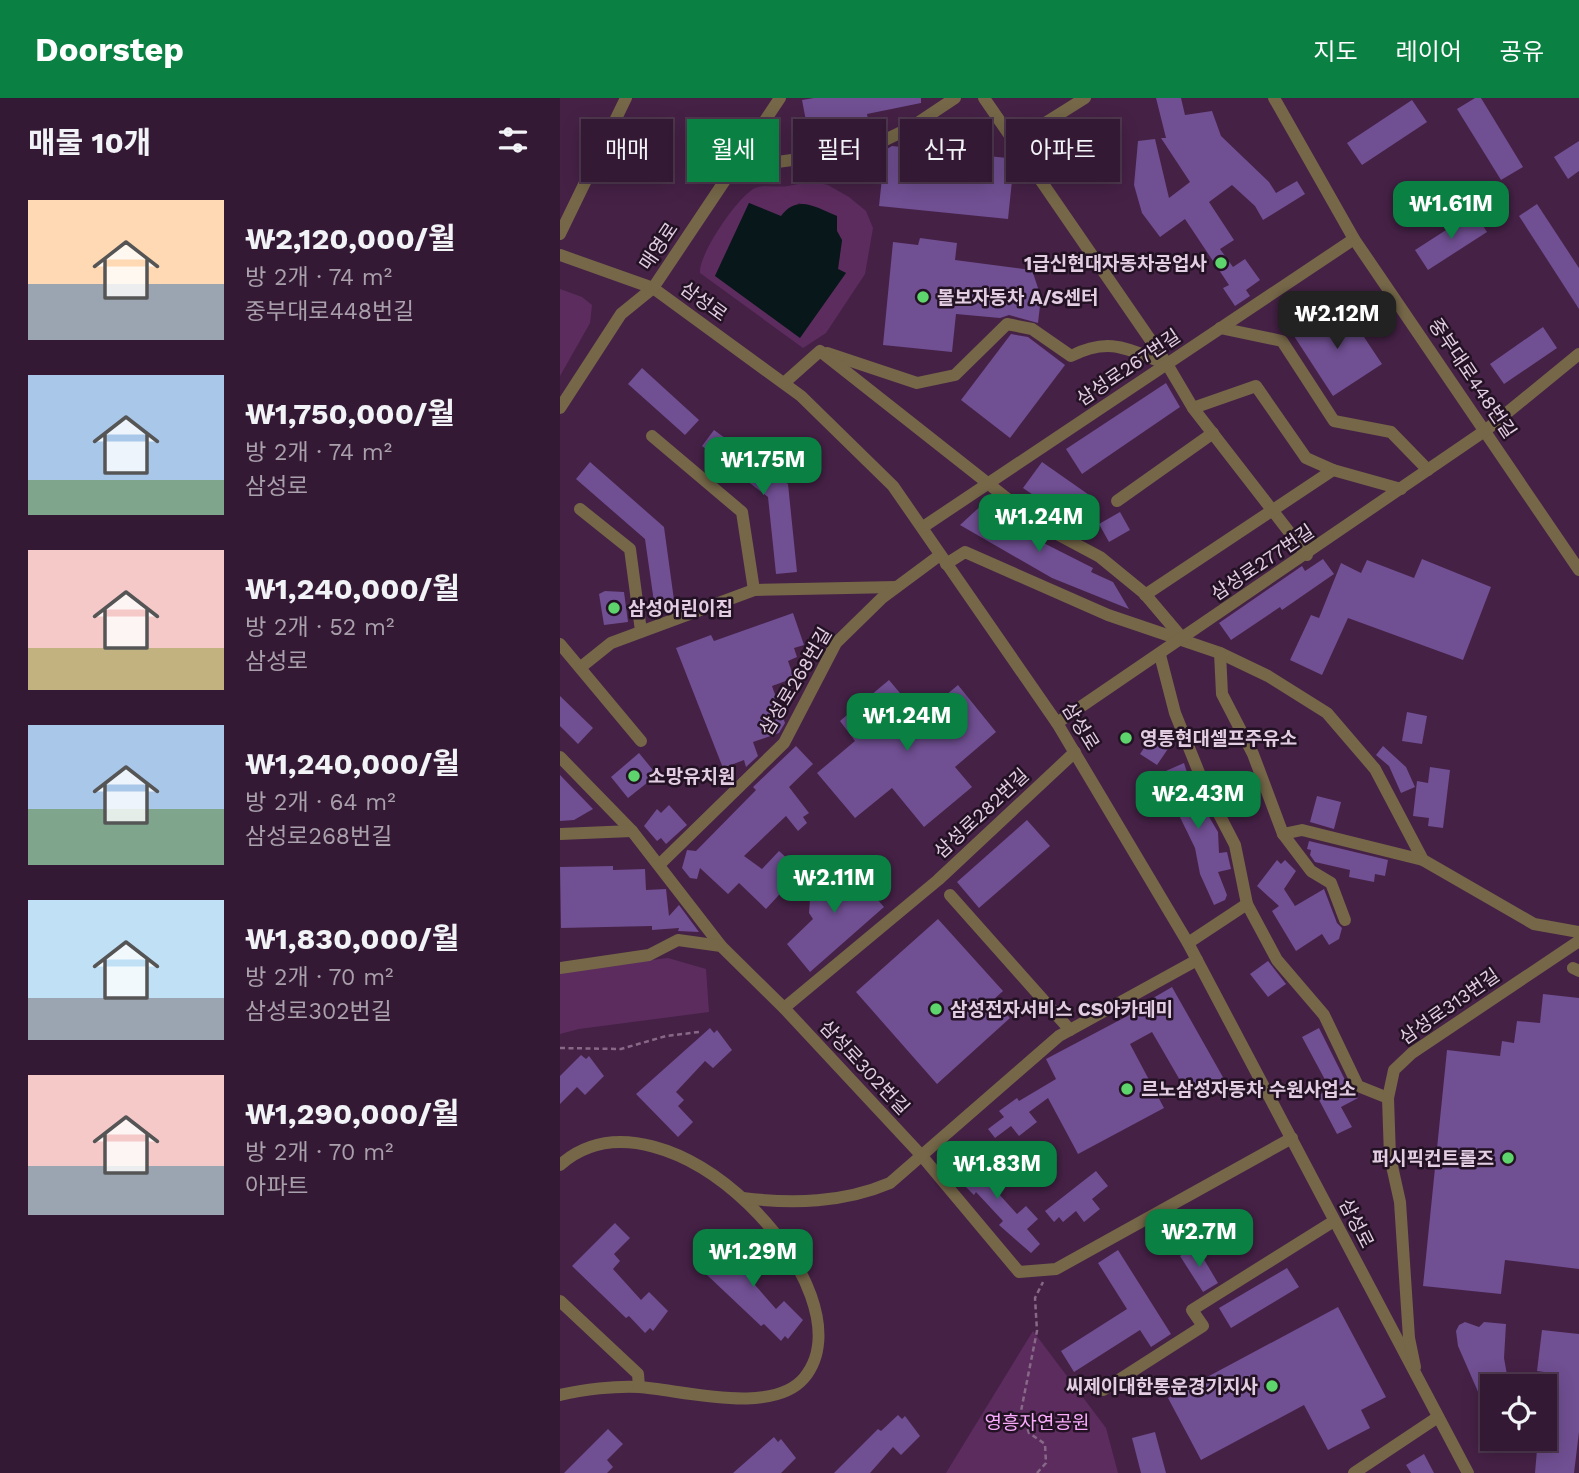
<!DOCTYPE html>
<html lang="ko">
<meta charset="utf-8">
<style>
:root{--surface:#341934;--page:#3f2640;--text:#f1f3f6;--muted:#a9a0ac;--line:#4e384f;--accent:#0b8043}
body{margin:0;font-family:"Work Sans","Noto Sans KR",sans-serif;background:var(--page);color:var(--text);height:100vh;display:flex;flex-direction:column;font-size:26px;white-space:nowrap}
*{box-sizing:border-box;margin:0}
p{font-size:23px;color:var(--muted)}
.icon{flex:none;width:38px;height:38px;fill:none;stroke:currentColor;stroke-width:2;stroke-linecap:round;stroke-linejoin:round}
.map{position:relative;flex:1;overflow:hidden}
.details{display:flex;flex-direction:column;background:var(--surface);width:560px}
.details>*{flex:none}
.hud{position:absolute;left:21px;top:21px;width:665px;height:63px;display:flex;gap:14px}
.controls{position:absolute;left:920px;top:1276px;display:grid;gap:14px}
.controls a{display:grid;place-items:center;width:77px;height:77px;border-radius:0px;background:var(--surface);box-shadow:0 4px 18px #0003,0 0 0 2px var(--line);font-size:35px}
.price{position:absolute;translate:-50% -60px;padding:0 16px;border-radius:14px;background:var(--accent);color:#fff;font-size:23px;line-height:46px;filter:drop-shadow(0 2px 4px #0008)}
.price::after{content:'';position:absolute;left:50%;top:42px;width:21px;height:16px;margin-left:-10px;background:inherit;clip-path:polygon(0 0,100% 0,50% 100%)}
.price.active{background:#222;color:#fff}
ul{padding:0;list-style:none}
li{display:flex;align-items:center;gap:21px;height:175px;padding:0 28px}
li span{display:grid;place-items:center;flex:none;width:196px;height:140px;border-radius:0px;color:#555}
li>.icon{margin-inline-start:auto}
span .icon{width:84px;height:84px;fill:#fffc;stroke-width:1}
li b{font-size:30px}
h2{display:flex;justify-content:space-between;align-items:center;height:84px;padding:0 28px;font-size:30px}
.chip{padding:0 24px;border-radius:0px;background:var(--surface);box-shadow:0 4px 18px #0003,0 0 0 2px var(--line);font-size:24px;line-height:63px}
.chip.active{background:var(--accent);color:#fff}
header{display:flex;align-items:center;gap:42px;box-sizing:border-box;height:98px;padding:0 35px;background:var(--accent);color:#fff}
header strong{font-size:33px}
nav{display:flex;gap:38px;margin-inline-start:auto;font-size:24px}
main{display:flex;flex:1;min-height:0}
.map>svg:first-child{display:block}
.green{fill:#5c2c5e;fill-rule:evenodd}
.water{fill:#081719}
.building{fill:#704f92}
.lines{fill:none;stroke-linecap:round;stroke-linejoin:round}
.path{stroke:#876987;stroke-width:2.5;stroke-dasharray:5 3.5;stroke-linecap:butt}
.minor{stroke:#756748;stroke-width:12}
.poi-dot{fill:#5ed56c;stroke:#221223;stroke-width:2.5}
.labels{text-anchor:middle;stroke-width:5;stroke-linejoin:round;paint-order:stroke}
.street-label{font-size:19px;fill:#e3cde3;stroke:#221223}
.poi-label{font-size:19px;font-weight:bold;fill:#e3cde3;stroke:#221223;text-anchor:start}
.park-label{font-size:19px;fill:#faabfc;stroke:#221223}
</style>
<header>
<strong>Doorstep</strong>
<nav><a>지도</a><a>레이어</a><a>공유</a></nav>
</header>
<main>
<section class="details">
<h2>매물 10개<svg class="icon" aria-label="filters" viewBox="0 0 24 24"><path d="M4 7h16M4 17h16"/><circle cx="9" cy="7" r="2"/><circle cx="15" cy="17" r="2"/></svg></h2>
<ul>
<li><span style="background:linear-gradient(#ffd9b3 60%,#9aa5b1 0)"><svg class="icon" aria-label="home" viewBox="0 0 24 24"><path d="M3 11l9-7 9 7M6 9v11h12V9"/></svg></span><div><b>₩2,120,000/월</b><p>방 2개 · 74 m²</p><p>중부대로448번길</p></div></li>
<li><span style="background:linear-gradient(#a9c7e8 75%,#7fa58c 0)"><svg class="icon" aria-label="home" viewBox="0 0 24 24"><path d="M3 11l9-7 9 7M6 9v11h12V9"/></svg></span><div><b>₩1,750,000/월</b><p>방 2개 · 74 m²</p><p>삼성로</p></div></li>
<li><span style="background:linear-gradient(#f6c9c9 70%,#c2b280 0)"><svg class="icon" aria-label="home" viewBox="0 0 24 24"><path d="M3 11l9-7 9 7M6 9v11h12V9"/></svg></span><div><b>₩1,240,000/월</b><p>방 2개 · 52 m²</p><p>삼성로</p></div></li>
<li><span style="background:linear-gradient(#a9c7e8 60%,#7fa58c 0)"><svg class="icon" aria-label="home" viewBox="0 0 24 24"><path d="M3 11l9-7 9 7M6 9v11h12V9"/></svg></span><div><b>₩1,240,000/월</b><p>방 2개 · 64 m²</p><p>삼성로268번길</p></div></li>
<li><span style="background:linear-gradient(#bfe0f5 70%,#9aa5b1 0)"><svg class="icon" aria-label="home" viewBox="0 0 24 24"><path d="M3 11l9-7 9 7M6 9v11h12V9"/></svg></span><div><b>₩1,830,000/월</b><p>방 2개 · 70 m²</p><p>삼성로302번길</p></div></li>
<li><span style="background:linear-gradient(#f6c9c9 65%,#9aa5b1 0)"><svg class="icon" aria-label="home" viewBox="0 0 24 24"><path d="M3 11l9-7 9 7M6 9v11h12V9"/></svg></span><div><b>₩1,290,000/월</b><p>방 2개 · 70 m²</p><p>아파트</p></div></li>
</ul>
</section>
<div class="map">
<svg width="1019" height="1375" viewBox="0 0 1019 1375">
<rect width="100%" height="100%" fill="#452146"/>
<g class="green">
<path d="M249,83L268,87L289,99L306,113L313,130L305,176L266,235L243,250L140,175C138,157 178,98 195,90C205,86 218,90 228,88C235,87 242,85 249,83ZM189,105L221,119L239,105L277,118V133L282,143L278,171L286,175L155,178Z"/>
<path d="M0,191L22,199L32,207L30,225L0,278Z"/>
<path d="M108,860L146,871L149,914L19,931L0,936V873Z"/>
<path d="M473,1233L546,1330L558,1375H386Z"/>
</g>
<path class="water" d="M189,105L221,118C237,96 256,109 277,118V133L282,142L278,171L286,175L240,240L155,178Z"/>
<g class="building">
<path d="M254,0H361V5L307,16L310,32L250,44L242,2Z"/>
<path d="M596,0H621L625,17L652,13L661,38L709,84L716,95L737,83L745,96L703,122L695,108L672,87L649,104L674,142L660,151L673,169L685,161L700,182L686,192L690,198L675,208L663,190L669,187L625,121L600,139L582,115L574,87L578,43L595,41L609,100L630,84L601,40H606Z"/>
<path d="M915,0H921L963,69L941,82L897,11Z"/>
<path d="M852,2L867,24L802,67L787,45Z"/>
<path d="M1019,43V73L1008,81L994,59Z"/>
<path d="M332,48L447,60L453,73L448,121L319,108L325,52Z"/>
<path d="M977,106L1019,170V211L959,118Z"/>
<path d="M914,114L927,134L868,172L855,152Z"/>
<path d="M360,140L397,145L395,162L472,172L481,199L478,225L449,217L440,220L396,216L392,254L323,247L333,144L358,147Z"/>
<path d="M761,217L790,218L822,266L773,298L732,235Z"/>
<path d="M983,229L997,250L944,286L930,266Z"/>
<path d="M451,236L468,239L505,267L450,340L401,302Z"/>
<path d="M82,270L139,322L125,337L68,286Z"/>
<path d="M606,285L620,309L522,376L506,351Z"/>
<path d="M154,332L228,386L237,474L216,476L208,399L142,348Z"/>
<path d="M30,364L104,429L114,502L94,504L85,441L16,381Z"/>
<path d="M482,364L532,399L514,425L463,390Z"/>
<path d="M425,404L458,423L454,430L533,470L531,474L553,484L569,511L492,480L400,427Z"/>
<path d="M560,414L570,432L549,444L539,426Z"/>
<path d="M763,461L774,476L722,512L720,509L671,542L659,525L742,468L745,473Z"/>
<path d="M862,461L931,489L903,562L788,520L762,577L730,562L751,517L759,520L781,465L801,475L807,462L854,480Z"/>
<path d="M45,493L64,494L68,524L44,527L39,496Z"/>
<path d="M233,515L244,547L234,550L237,559L228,563L234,580L212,588L225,625L219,635L193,644L198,658L186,669L184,662L163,670L116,550L151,537L154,543Z"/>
<path d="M329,582L360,619L398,587L436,634L395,669L412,689L364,729L332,690L295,720L257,675L295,643L280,623Z"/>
<path d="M0,598L33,630L18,646L0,628Z"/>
<path d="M847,614L867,618L862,646L842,643Z"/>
<path d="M597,631L614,642L597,667L580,656Z"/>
<path d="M236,648L253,666L229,689L249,715L243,719L247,725L238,733L226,718L184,758L202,771L219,753L241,773L206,811L179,785L168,796L140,770L137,781L130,780L122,770L127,752L136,753L196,692L193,689Z"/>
<path d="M823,648L846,669L855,689L841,695L829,668L816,657Z"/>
<path d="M79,655L97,677L68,700L51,679Z"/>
<path d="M624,665L632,690L658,734L659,755L667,754L671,771L658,774L667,797L665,802L654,807L640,776L635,750L599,676Z"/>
<path d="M870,669L890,672L883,730L868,728L869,720L853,718L857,683L868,685Z"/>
<path d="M0,677L33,711L14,722L0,723Z"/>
<path d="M757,698L781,704L774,731L750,724Z"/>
<path d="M109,707L127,727L106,746L101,740L97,743L84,728L97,711L101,715Z"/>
<path d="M467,722L490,748L419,810L397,784Z"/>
<path d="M749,743L828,762L825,778L815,776L814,784L789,779L790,772L755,764L750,757L751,752L747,751Z"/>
<path d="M282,761L324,809L250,874L227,846L253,821L249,815L251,788Z"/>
<path d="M717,762L721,766L725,762L736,773L724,791L735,808L764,791L777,825L782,830L779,841L769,847L762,836L736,853L712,813L719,808L697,788Z"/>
<path d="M53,768V772L85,771L86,792L106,791L109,818L119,807L139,834L118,833L119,830L92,832V828L1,830L0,769Z"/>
<path d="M378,821L443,893L433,902L450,920L377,986L296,894Z"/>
<path d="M708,863L726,886L708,899L690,876Z"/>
<path d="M612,889L664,981L640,995L631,979L621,984L592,934L570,946L604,1010L518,1056L488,1000L469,1014L477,1024L459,1038L451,1028L435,1040L428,1031L444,1019L439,1013L457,1000L459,1003L496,981L486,961L590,906L588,903Z"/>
<path d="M983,896L1019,900V1171L945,1162L941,1196L863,1188L887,952L940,958L942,943L954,945L957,923L980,925Z"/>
<path d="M150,930L154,935L157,932L172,952L153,970L145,963L116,994L124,1002L118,1008L133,1024L118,1039L76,996Z"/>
<path d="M759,930L790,992L798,1000L781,1009L792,1029L777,1036L757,998L770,991L742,939Z"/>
<path d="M21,957L26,961L29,958L44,978L25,997L17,989L0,1006V978Z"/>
<path d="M398,1053L415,1071L425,1062L437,1075L428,1084L457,1116L466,1108L478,1121L467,1131L480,1146L471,1155L439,1127L443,1123L416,1094L414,1097L399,1082L403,1078L388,1062Z"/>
<path d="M536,1073L548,1088L532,1101L540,1111L524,1124L516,1113L503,1124L499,1119L494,1124L485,1113Z"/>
<path d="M55,1125L70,1140L54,1156L60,1163L53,1171L81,1202L89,1194L108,1213L93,1233L90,1230L85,1235L69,1218L66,1220L12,1168Z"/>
<path d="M190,1134L205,1149L189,1165L195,1171L188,1179L216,1211L224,1203L243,1222L228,1241L225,1238L221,1243L204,1226L201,1228L147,1177Z"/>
<path d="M636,1148L658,1185L643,1194L620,1158Z"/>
<path d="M558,1152L611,1236L591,1249L580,1232L514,1274L501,1253L567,1211L538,1165Z"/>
<path d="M727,1170L739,1189L671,1230L659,1210Z"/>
<path d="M778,1209L826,1299L801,1312L810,1330L768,1352L744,1307L641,1362L608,1300Z"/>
<path d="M905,1224L919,1229L924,1224L946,1226L944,1260L949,1288H933V1328L898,1248L896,1233L899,1227Z"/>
<path d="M982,1232L1019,1236V1334L1014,1375H975L978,1340H985L984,1274L977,1273Z"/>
<path d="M338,1317L342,1321L345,1318L360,1338L341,1357L333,1349L310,1375H274L318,1331L321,1333Z"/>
<path d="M48,1331L63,1346L47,1362L53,1369L47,1375H4Z"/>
<path d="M595,1334L606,1375H581L572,1340Z"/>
<path d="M214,1339L218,1344L221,1341L236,1360L221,1375H173Z"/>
<path d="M864,1356L874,1375H851L846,1367Z"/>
</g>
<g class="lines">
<g class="path">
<path d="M0,950L61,951L106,938L139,934"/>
<path d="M477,1375L486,1365L485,1346L469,1335L461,1313L477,1233L475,1200L483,1184"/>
</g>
<g class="minor">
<path d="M424,0L607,266L633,310L747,457"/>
<path d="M714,0L794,141L1019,472"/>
<path d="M455,44L525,0"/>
<path d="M185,52L203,66L304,52L350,30L395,0"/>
<path d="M0,136L66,0"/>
<path d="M0,157L93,190L241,298L333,388L497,625L628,845L908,1375"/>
<path d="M660,230L722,243L774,323L831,334L868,372"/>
<path d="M267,255L357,285L395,277L447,226L472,231L511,258C551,238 568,252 607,266"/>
<path d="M224,285L260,253L482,428L540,459L584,495L623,541"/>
<path d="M0,310L61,216L93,190L220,0"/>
<path d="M633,310L696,288L746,360L773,372L841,391"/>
<path d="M92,338L182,414L194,492"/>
<path d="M557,403L653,335"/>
<path d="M20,411L70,451L81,533"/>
<path d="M363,429L794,141"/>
<path d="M386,466L405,454L548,517L660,555L708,578L767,615L815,671L863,762L974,826L1019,834"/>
<path d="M585,497L773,372"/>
<path d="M0,546L81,643"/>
<path d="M660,555L662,596L693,656L723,736L742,732L863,762"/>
<path d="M600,557L615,615L644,687L675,747L687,806L717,862L764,917L798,988L828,1000"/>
<path d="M21,569L51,545L194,492L336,489"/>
<path d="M497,625L926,332L1019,256"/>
<path d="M0,659L72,733L161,848"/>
<path d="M0,736L72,733"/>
<path d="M723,736L751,773L771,785L785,822"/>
<path d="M99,767L224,645L276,545L322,500L380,457"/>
<path d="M390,797L510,932"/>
<path d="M628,845L687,806"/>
<path d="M0,870L89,857L118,842L161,848L224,910L361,1057L459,1174L496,1171L732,1040"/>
<path d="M1013,870L1019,873"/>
<path d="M224,910L378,782L515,654"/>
<path d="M0,1067C107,973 315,1195 244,1280C212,1318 122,1292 79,1289C55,1288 24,1291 0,1297"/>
<path d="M183,1100C233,1106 283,1105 330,1085L499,938L637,862"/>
<path d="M0,1203L78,1276L79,1289"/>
<path d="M855,1269L849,1240L840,1104L830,1059L828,1000L834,972L852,955L1019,843"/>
<path d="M543,1292L643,1228L632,1212L774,1123"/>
<path d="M794,1375L878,1319"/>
</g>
</g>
<g class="poi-dot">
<circle cx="661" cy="165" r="7"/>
<circle cx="363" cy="199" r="7"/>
<circle cx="54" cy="510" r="7"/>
<circle cx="566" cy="640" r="7"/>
<circle cx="74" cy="678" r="7"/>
<circle cx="376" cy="911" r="7"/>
<circle cx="567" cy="991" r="7"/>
<circle cx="948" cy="1060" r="7"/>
<circle cx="712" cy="1288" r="7"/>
</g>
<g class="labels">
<g class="street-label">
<text transform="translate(98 148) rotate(-56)" y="7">매영로</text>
<text transform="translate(144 203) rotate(36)" y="7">삼성로</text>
<text transform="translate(568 269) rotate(-34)" y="7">삼성로267번길</text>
<text transform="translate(913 280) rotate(56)" y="7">중부대로448번길</text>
<text transform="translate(702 464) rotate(-34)" y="7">삼성로277번길</text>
<text transform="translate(235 583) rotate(-59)" y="7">삼성로268번길</text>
<text transform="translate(521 628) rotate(58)" y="7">삼성로</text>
<text transform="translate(421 715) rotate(-43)" y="7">삼성로282번길</text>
<text transform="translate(889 908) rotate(-35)" y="7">삼성로313번길</text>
<text transform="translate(305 969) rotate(47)" y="7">삼성로302번길</text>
<text transform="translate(797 1125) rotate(63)" y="7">삼성로</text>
</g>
<g class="poi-label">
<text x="647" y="172" text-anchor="end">1급신현대자동차공업사</text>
<text x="377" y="206">볼보자동차 A/S센터</text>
<text x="68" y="517">삼성어린이집</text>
<text x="580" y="647">영통현대셀프주유소</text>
<text x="88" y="685">소망유치원</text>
<text x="390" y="918">삼성전자서비스 CS아카데미</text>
<text x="581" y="998">르노삼성자동차 수원사업소</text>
<text x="934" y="1067" text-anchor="end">퍼시픽컨트롤즈</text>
<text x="698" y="1295" text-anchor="end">씨제이대한통운경기지사</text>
</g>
<g class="park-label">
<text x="477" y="1331">영흥자연공원</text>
</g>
</g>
</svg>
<div class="controls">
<a><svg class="icon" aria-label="locate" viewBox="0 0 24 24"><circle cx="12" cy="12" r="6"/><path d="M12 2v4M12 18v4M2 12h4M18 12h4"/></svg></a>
</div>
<b class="price" style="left:891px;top:143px">₩1.61M</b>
<b class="price active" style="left:777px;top:253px">₩2.12M</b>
<b class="price" style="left:203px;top:399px">₩1.75M</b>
<b class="price" style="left:479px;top:456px">₩1.24M</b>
<b class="price" style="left:347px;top:655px">₩1.24M</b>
<b class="price" style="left:638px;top:733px">₩2.43M</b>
<b class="price" style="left:274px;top:817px">₩2.11M</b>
<b class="price" style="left:437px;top:1103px">₩1.83M</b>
<b class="price" style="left:639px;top:1171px">₩2.7M</b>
<b class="price" style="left:193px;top:1191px">₩1.29M</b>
<div class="hud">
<a class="chip">매매</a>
<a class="chip active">월세</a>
<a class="chip">필터</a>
<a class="chip">신규</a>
<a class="chip">아파트</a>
</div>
</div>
</main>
